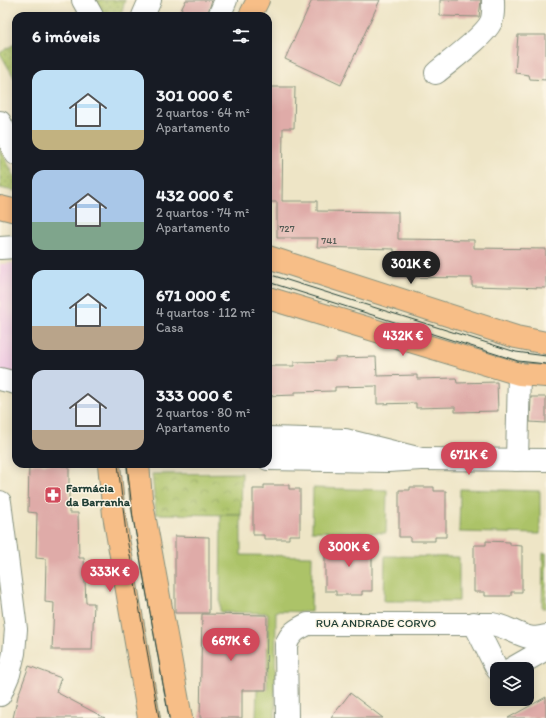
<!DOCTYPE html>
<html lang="pt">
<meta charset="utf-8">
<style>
:root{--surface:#171b24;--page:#242831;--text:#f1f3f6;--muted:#9ea1a6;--accent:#d1495b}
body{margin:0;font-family:Itim,sans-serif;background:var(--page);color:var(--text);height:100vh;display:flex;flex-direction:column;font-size:15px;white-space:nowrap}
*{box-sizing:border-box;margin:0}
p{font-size:13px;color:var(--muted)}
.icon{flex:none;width:22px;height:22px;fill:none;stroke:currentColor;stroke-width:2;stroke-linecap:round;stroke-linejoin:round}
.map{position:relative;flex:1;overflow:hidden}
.drawer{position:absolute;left:12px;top:12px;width:260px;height:456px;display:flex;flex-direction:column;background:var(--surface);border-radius:12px;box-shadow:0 2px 10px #0003}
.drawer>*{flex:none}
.controls{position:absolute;left:490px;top:662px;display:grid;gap:8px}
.controls a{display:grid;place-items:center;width:44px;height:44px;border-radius:8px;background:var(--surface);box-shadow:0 2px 10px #0003;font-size:20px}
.price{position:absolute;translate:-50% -34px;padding:0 9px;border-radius:14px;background:var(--accent);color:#fff;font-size:13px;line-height:26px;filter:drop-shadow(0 1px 2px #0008)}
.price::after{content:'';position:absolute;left:50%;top:24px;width:12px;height:9px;margin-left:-6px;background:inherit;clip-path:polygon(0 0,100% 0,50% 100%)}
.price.on{background:#222;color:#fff}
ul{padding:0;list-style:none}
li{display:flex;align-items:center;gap:12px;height:100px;padding:0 20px}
li span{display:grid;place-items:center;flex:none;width:112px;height:80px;border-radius:12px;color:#555}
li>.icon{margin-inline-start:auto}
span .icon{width:48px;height:48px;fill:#fffc;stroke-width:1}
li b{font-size:17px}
h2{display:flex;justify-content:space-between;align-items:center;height:48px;padding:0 20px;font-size:17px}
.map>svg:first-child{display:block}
.built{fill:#f1d0e3}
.grass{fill:url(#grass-dots);stroke:#66804e}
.park{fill:url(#park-crowns);stroke:#66804e}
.garden{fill:#acc368;stroke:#66804e}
.building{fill:#dfaba8}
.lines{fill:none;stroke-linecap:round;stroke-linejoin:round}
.minor-casing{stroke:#86917d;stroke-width:24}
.major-casing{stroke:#86917d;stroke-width:24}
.minor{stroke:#fff;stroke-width:22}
.major{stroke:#f7be87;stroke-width:22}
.tram{stroke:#1f3d34;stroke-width:1}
.labels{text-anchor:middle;stroke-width:3;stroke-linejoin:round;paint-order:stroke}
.number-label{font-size:10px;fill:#4f5851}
.poi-label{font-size:12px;font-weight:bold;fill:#1f3d34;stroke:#fcf5e5;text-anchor:start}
.street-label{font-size:12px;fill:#1f3d34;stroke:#fcf5e5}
</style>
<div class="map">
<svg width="546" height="718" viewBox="0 0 546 718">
<defs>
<pattern id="grass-dots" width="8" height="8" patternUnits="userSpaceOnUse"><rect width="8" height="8" fill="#acc368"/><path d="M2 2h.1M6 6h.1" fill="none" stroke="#8ba056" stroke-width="1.8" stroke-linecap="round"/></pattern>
<pattern id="park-crowns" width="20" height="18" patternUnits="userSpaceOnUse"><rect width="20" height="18" fill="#acc368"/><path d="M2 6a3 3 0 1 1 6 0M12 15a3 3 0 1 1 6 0" fill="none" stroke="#8ba056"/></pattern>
</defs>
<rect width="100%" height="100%" fill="#fcf5e5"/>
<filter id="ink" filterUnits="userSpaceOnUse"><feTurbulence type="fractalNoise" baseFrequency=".025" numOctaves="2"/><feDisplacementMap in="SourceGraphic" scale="8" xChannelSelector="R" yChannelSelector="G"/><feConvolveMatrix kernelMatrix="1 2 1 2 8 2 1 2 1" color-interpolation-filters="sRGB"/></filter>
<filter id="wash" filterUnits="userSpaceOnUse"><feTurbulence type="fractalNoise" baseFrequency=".012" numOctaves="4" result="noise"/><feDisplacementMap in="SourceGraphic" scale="16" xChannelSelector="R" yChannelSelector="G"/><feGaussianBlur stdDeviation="0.9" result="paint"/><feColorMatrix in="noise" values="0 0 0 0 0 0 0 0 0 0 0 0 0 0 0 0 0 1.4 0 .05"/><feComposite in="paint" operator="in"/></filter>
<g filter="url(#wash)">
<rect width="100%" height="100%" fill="#eee5c6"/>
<path class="built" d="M16,263V377L0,374V264Z"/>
<g class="grass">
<path d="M93,0H125L121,16H102Z"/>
<path d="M16,43V81L0,53Z"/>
<path d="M0,148L16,179V189L14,191L0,188Z"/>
</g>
<g class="park">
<path d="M242,473L241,515L156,514L152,474Z"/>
<path d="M543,553H546V608H542Z"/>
</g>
<g class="garden">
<path d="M313,488L387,490L386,533L312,531Z"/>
<path d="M460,489L540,491V534L459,532Z"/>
<path d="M221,515H241V555L312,556L311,612L276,611L275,718H256L257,690L267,689L268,613L220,612Z"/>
<path d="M385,556L459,557V601H384Z"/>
</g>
<g id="blocks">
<g class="building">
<path d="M186,0H212L207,16H178Z"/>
<path d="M312,0H380L341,85L285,59Z"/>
<path d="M440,0H481L479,17L440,16Z"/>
<path d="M518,35H546V80L530,79L529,75L515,73Z"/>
<path d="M268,87H295L294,128H283L282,201H317V211L398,212V239L474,240V248L546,249V288L472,286V278L394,277V249L317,247L318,238H277V202H268Z"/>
<path d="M376,357L377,376L417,375V379L456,378L457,383L497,382L498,411L455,412V407L416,408V403L377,404V386L335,387V391L295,392V395L268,396V366H294V362L335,361V358Z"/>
<path d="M531,397H546V423L530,422Z"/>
<path d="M29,464H62V466H69V513H78L79,558H84L86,603H94L92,650H52L54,603L45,602L46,559L36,558L37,513L28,512Z"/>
<path d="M264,485H289V489H300V535H289V539H264V535H253V489H264Z"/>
<path d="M410,487H434V491H446V537H435V541H410V537H399V490H410Z"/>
<path d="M175,536L209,537V613H175Z"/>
<path d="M336,541H361V545H372V591H362V595H336V591H325V545H336Z"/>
<path d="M486,541L510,542V545L522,546V592H511V596H485V592H474V545H486Z"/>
<path d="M202,614L267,615L266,690H242V718H200Z"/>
<path d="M29,666L61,678L56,692L105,718H13L18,696Z"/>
<path d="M350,693L383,718H331Z"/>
<path d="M546,697V718H508Z"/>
</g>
</g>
</g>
<g filter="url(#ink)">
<use href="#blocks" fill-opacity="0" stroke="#86917d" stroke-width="1"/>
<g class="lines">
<g class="minor-casing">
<g id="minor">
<path d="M83,0L92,16"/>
<path d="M143,16L150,0"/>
<path d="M219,16L226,0"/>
<path d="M436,73C450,61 484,37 491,22C494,15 493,7 493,0"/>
<path d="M0,122L16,154"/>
<path d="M0,248L16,247"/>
<path d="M0,379L16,383"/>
<path d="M268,438L345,440L421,459L388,461L268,459"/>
<path d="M421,459L546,460"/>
<path d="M517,460L519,374"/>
<path d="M0,502L16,629L14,653L9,674L0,695"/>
<path d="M474,623L497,669"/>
<path d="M511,669L546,649"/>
<path d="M287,718L286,645C290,633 297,629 308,624H492C512,627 525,643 546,636"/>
</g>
</g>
<g class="major-casing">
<g id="major">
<path d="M250,16L258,0"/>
<path d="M0,207L16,211"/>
<path d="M268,257L516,337L546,343"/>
<path d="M268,298L519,374L546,376"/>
<path d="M109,464L114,515L149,718"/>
<path d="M138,464L141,498L181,718"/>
</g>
</g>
<use href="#minor" class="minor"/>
<use href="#major" class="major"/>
<g class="tram">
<path d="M268,274L516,352L546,356"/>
<path d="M268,282L518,361L546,364"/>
<path d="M118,464L126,533L159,718"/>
<path d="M127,464L133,518L169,718"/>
</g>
</g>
</g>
<defs>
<g id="pharmacy-square" transform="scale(0.9)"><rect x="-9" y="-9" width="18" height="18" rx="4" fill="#d1495b" stroke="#fcf5e5"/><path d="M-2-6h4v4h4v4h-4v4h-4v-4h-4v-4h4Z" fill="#fff"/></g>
</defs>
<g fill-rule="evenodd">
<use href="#pharmacy-square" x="53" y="495"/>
</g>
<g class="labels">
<g class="number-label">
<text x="287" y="232">727</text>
<text x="329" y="244">741</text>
</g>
<g class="poi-label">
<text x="66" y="492">Farmácia<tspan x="66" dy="14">da Barranha</tspan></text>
</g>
<g class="street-label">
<text x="376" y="627">RUA ANDRADE CORVO</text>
</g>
</g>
</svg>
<div class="controls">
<a><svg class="icon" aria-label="layers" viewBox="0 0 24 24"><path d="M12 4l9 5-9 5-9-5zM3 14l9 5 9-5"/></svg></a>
</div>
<b class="price on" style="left:411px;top:285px">301K €</b>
<b class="price" style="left:403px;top:357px">432K €</b>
<b class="price" style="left:469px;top:476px">671K €</b>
<b class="price" style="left:349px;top:568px">300K €</b>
<b class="price" style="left:110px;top:593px">333K €</b>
<b class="price" style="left:231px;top:662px">667K €</b>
<section class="drawer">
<h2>6 imóveis<svg class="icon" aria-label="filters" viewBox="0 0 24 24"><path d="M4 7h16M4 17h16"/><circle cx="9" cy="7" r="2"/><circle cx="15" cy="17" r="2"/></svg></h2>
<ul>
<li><span style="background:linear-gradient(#bfe0f5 75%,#c2b280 0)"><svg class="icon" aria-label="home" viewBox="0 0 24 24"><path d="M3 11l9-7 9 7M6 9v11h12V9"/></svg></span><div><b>301 000 €</b><p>2 quartos · 64 m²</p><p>Apartamento</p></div></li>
<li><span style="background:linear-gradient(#a9c7e8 65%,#7fa58c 0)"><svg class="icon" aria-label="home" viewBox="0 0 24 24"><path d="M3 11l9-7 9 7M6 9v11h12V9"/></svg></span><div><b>432 000 €</b><p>2 quartos · 74 m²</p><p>Apartamento</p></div></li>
<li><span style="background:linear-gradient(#bfe0f5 70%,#b9a48a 0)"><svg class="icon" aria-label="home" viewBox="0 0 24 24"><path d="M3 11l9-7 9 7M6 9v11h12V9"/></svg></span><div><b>671 000 €</b><p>4 quartos · 112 m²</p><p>Casa</p></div></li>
<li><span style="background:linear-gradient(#c9d6e8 75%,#b9a48a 0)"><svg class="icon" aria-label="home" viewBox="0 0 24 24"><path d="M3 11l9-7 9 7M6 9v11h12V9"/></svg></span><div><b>333 000 €</b><p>2 quartos · 80 m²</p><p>Apartamento</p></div></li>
</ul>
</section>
</div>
